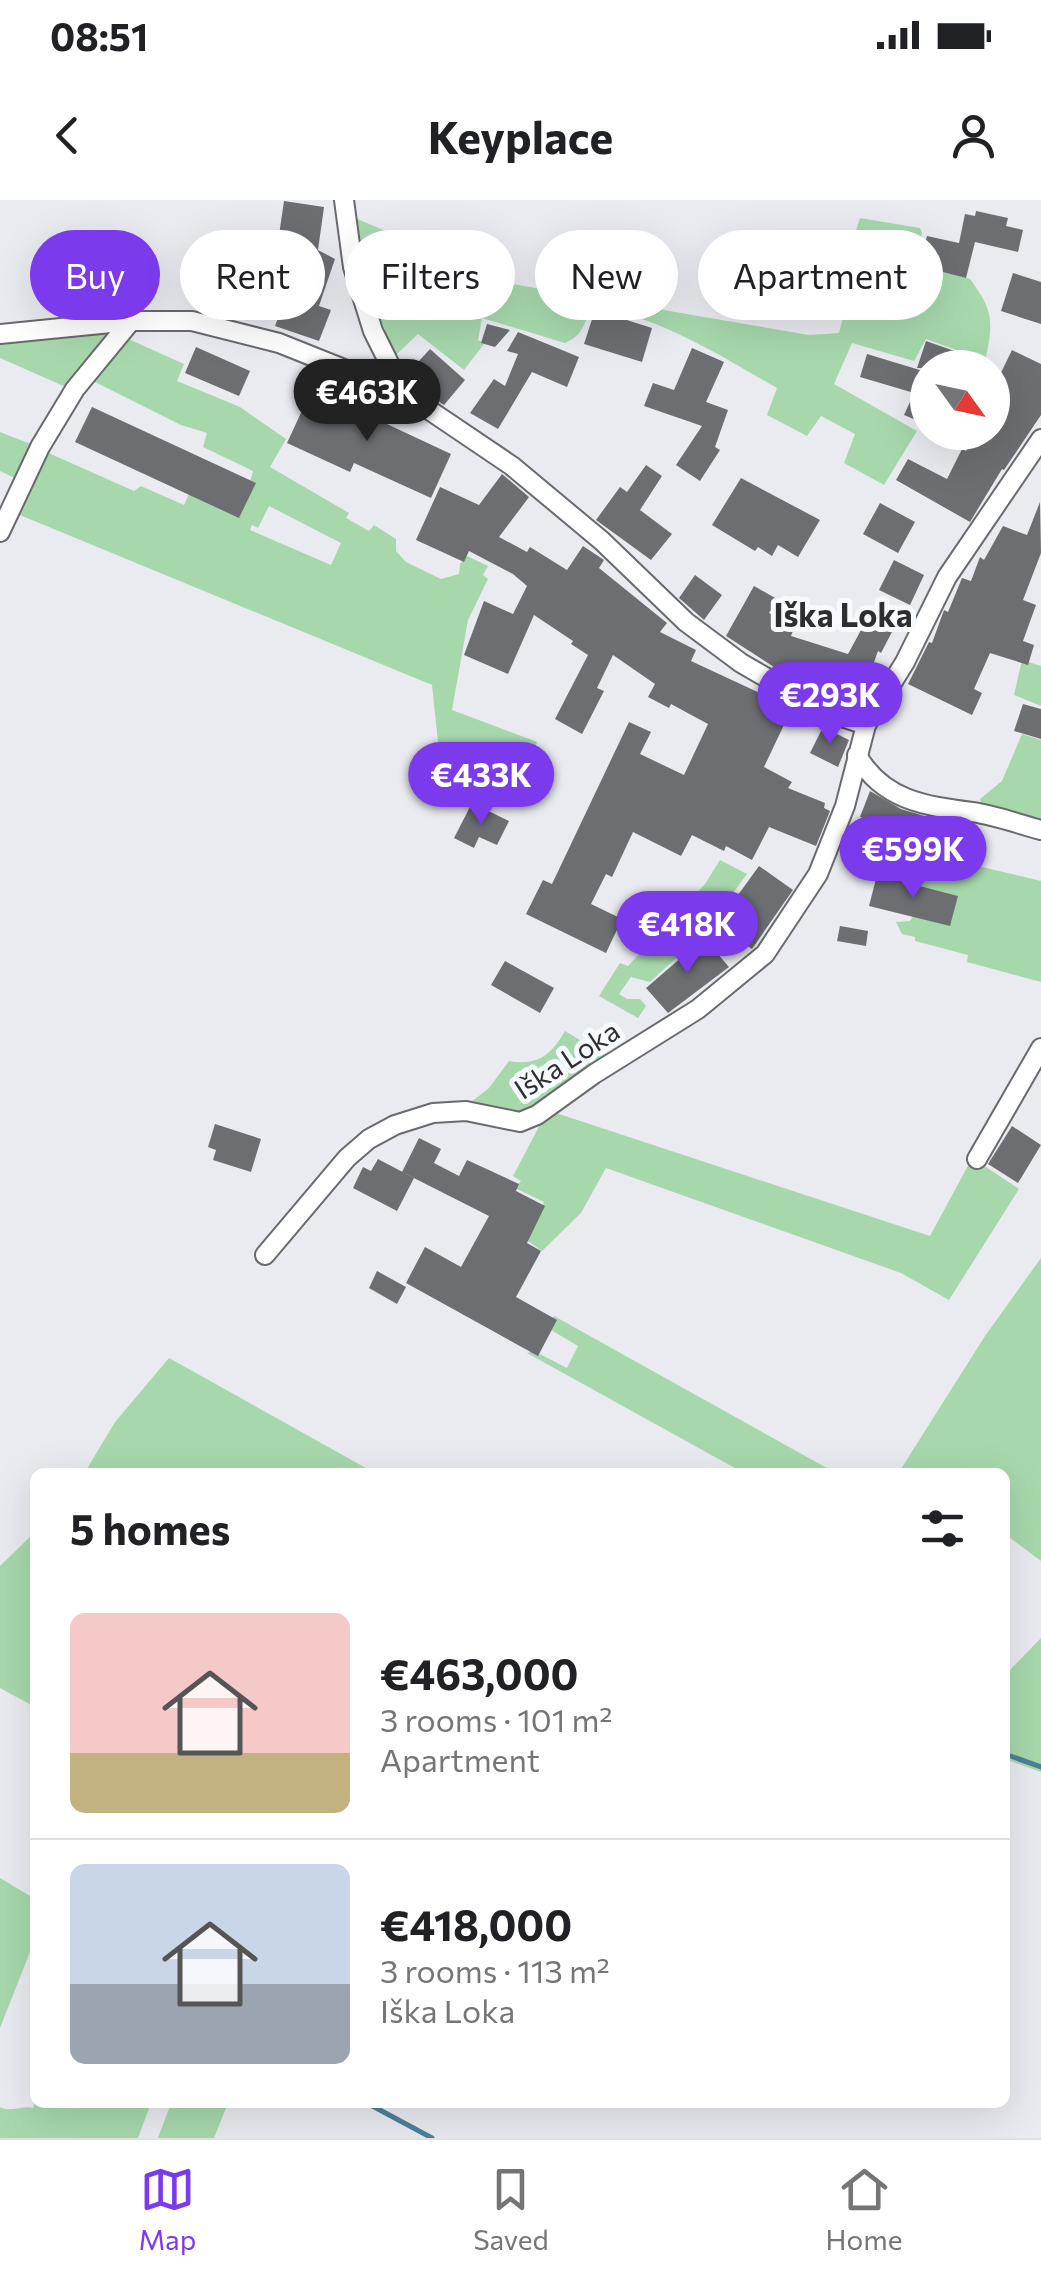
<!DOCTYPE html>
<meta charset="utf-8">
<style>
:root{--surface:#fff;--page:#f2f2f2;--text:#202124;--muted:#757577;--line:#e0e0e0;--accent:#7c3aed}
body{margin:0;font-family:Commissioner,sans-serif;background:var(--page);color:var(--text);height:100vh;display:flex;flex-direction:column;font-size:38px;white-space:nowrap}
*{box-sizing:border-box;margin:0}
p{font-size:32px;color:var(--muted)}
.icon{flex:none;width:55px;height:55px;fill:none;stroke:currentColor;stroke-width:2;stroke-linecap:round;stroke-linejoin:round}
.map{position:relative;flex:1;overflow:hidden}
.drawer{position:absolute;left:30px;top:1268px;width:980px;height:640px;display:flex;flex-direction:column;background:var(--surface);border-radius:15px;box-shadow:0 10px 40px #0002}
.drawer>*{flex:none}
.guide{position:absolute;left:30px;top:30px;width:982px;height:90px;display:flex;gap:20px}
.needle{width:65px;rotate:123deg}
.tools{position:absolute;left:910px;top:150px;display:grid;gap:20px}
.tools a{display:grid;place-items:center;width:100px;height:100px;border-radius:50%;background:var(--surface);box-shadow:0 10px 40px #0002;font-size:50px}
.price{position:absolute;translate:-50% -85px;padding:0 22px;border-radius:35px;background:var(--accent);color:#fff;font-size:32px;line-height:65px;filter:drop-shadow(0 2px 5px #0008)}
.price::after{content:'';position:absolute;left:50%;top:60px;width:30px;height:22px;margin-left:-15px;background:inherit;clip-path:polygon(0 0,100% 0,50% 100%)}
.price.on{background:#222;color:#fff}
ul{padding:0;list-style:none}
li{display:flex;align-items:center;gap:30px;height:250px;padding:0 40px}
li+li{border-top:2px solid var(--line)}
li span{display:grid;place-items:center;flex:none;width:280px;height:200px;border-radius:15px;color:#555}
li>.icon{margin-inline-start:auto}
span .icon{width:120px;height:120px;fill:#fffc;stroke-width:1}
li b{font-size:42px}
h2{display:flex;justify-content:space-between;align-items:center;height:120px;padding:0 40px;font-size:42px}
.tag{padding:0 35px;border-radius:45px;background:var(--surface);box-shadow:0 10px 40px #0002;font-size:35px;line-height:90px}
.tag.on{background:var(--accent);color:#fff}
.status{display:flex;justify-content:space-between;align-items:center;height:70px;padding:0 50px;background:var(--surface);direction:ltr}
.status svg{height:28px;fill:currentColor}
header{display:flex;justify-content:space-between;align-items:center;height:130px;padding:0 40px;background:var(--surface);font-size:45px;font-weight:700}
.tabs{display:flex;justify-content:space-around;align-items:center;height:140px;border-top:2px solid var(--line);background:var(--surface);font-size:28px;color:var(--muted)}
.tabs a{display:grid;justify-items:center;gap:5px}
.tabs .on{color:var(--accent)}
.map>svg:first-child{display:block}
.green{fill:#a7d8ac;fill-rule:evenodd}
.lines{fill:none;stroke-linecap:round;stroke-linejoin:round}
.stream{stroke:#4e7f9b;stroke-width:5}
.building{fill:#6c6e72}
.minor-casing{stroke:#686a6e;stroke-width:22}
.minor{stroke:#fff;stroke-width:18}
.labels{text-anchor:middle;stroke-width:10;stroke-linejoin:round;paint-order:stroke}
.street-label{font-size:28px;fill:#2d2e30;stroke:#f6f9fe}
.quarter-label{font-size:32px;font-weight:bold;fill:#2d2e30;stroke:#f6f9fe}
</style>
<div class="status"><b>08:51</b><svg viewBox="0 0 49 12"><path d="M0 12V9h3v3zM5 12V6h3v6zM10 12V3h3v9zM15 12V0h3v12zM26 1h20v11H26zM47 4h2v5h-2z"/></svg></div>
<header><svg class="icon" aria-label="back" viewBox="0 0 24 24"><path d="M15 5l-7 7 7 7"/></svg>Keyplace<svg class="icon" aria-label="person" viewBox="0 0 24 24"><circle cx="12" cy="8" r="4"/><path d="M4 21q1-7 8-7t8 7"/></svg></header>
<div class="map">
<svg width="1041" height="1938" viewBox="0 0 1041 1938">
<rect width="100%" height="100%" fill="#e9ebf0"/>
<g class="green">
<path d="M350,16L512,84L809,135L839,133L853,76L842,73L860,18L920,28L922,33L915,65L970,79C992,109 994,119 986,157L962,152L926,139L914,161L852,143L834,184L917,231L884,285L844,263L855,234L821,216L807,236L767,215L777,188C719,155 657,115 590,106C586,123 582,136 565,143L482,118L478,140L484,144L464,170L418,134L396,155C388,145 388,136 383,125C365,86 359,59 350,16Z"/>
<path d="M108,131V139L68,188L0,158V143Z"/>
<path d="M124,137L184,164L177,181L240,207L286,239L270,267L349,313L346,318L369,331L374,325L396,339V351L406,362L441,379L459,374L460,364L467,356L488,366L483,375L488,379L468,420L452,510L537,542L524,581L458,555L451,574L434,567L440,561L432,485L15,313L44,251L134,291L141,286L184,305L189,294L247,293L253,271L203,247L207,233L181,225L89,179ZM269,306L341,343L331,365L250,330L252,325L258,328Z"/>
<path d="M0,232L36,246L21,281L0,271Z"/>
<path d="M1022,460L1041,466V506L1014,495Z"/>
<path d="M1022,534L1041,540V621L982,607L980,599L1002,581Z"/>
<path d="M856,630L940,657L1041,681V782L967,762L968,755L915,741V737L902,734L896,722L910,721L916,711L876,681L873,672L856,667L851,645Z"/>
<path d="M720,660L747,674L704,732L650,782L631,777L619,794L627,799H640L646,806L638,818L599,796L620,763L628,766L705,684Z"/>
<path d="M565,831L608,857L526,912H502L470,903L489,888L509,861C538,866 551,855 565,831Z"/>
<path d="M553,912L930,1036L970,962L986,967L1019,989L949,1100L901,1073L606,968L581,1013L542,1051L525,1039L544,1002L515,988L521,981L513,976L543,919Z"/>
<path d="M1041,1058V1361L1005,1334V1272H899L985,1136Z"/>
<path d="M554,1116L834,1272H742L527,1153L534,1151L567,1168L578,1146L546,1127Z"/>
<path d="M169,1158L373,1272H85L115,1222Z"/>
<path d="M35,1332V1507L0,1488V1366Z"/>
<path d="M1041,1438V1572L1005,1559V1475Z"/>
<path d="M0,1678L35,1699V1739L0,1828Z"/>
<path d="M35,1903V1902L151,1903L138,1938H0V1907C11,1913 21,1905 33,1908Z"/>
<path d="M171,1903V1902L228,1903L214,1938H158Z"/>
</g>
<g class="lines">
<g class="stream">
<path d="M1005,1554L1041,1567"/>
<path d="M365,1902L432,1938"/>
</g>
</g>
<g class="building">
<path d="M284,1L324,7L318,50L335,59L319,106L331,110L319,141L275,126L293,79L234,58L244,30L278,42Z"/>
<path d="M976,11L1008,18L1006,26L1023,30L1018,52L975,42L966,78L919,66L927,36L959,43L965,14L975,16Z"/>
<path d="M1013,73L1041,82V124L1001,111Z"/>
<path d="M595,110L652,128L642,162L584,144Z"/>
<path d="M487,124L510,130L495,147L481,143Z"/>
<path d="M518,132L579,157L567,187L532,172L498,229L470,213L494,179L505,186L518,154L507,151Z"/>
<path d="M926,141L963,154L958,168H928V225L904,215L914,193L860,177L867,154L923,171L925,168H917Z"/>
<path d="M196,147L250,171L239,196L185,173Z"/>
<path d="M692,148L724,162L706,202L728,210L715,247L720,250L700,281L676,265L702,226L644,206L653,183L674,190Z"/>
<path d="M430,149L465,180L444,205L423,191L408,173Z"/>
<path d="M1012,150L1041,164V215L1004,270L1002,269L970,322L896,280L908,259L947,279L962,249L966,251L978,232H992V191Z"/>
<path d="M312,189L451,254L431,298L354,263L350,272L287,243Z"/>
<path d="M92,207L256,283L239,318L75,242Z"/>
<path d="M646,265L662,276L640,310L672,334L651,360L596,320L620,287L627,292Z"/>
<path d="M502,274L529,297L499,337L527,352L530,347L567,370L583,346L604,360L599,368L667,423L660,432L696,450L691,461L792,508L764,567L792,582L788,588L825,603L824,608L830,611L816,646L769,627L752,660L726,646L724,651L692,635L681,656L633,632L612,677L606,674L591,704L622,719L606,753L526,714L543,680L552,684L629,522L651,532L640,554L684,575L708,524L671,504L669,508L648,497L655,484L613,455L597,488L604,491L582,534L555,519L588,455L571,444L573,441L534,415L508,474L464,455L484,401L513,414L527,386L513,374L469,351L464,362L416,340L440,287L479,305Z"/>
<path d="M741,278L820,320L798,357L778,345L772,356L758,347L755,351L712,325Z"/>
<path d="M1040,302L1041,353L1023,400L1036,405L1023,441L1034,445L1028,465L990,453L974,489L982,493L972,515L908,484L929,442L932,443L944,410L948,412L962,378L971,381L980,357L984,360L1003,326L1027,335Z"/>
<path d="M880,303L915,322L898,353L863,334Z"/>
<path d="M894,360L924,375L910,405L879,390Z"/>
<path d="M695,375L722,395L704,420L679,398Z"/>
<path d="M754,386L777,399L769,413L795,426L791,436L848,454L867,419L892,432L881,453L878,451L860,502L788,476L726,436Z"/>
<path d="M1023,504L1041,509V539L1014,531Z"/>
<path d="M823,527L849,540L838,567L810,553Z"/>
<path d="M870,591L901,609L931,618L925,632L962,647L955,664L871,631L875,622L860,617Z"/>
<path d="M472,603L509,621L497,645L479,637L474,648L454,638Z"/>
<path d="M759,666L793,690L752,749L717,724Z"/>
<path d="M877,675L958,696L950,726L869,706Z"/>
<path d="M840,726L868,731L866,746L837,741Z"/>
<path d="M704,738L729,767L668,813L646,788Z"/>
<path d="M505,761L554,788L540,813L491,785Z"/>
<path d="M215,924L261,939L251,972L213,960L216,950L208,947Z"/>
<path d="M1012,926L1041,945L1018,983L988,964Z"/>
<path d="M419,938L441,949L434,963L459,976L467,960L519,984L516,991L545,1006L527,1043L541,1051L516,1097L557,1120L538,1156L406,1083L425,1047L461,1067L489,1016L402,972Z"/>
<path d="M378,959L414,978L397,1011L353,988L363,967L371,971Z"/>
<path d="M377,1071L406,1087L397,1104L369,1088Z"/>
</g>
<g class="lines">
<g class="minor-casing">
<g id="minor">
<path d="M344,0L353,67L373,131L404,193"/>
<path d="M0,134L131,121H192L279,143L404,193L512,266L602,341L686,422L741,463L824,511L866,525L905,462L947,377L1041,239"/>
<path d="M0,332L40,247L75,189L131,121"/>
<path d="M857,555C882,600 925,606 972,612C995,615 1018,624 1041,630"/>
<path d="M977,959L1041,848"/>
<path d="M265,1055L347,958L369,939L395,925L433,913L466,911L520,922L537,915L594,874L698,809L765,754L818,674L845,606L866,525"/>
</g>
</g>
<use href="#minor" class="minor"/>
</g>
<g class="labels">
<g class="street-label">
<text transform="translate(567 860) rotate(-33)" y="10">Iška Loka</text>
</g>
<g class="quarter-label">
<text x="843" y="427">Iška Loka</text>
</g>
</g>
</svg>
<div class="tools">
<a><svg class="needle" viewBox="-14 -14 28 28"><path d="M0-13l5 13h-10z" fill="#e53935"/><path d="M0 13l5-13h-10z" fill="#757577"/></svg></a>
</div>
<b class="price on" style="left:367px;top:244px">€463K</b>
<b class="price" style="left:830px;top:547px">€293K</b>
<b class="price" style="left:481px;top:627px">€433K</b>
<b class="price" style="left:913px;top:701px">€599K</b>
<b class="price" style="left:687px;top:776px">€418K</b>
<div class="guide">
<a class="tag on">Buy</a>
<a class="tag">Rent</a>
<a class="tag">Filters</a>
<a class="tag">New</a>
<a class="tag">Apartment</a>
</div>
<section class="drawer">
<h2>5 homes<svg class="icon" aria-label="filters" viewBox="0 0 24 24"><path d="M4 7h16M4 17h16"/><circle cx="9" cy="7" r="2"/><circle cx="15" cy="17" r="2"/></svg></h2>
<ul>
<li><span style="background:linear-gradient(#f6c9c9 70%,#c2b280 0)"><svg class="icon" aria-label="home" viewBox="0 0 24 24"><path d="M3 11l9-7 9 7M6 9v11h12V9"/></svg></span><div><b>€463,000</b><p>3 rooms · 101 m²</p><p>Apartment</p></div></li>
<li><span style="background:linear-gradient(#c9d6e8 60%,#9aa5b1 0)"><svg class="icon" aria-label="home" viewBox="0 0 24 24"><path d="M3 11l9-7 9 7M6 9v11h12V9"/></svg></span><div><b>€418,000</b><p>3 rooms · 113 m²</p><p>Iška Loka</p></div></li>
</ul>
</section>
</div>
<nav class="tabs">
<a class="on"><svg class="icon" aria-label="map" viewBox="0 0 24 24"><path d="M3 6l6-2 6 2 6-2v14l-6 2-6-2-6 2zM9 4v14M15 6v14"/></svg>Map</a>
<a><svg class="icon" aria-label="saved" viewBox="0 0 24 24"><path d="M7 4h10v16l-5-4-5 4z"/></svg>Saved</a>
<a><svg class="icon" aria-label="home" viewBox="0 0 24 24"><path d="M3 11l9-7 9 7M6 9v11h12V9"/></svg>Home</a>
</nav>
